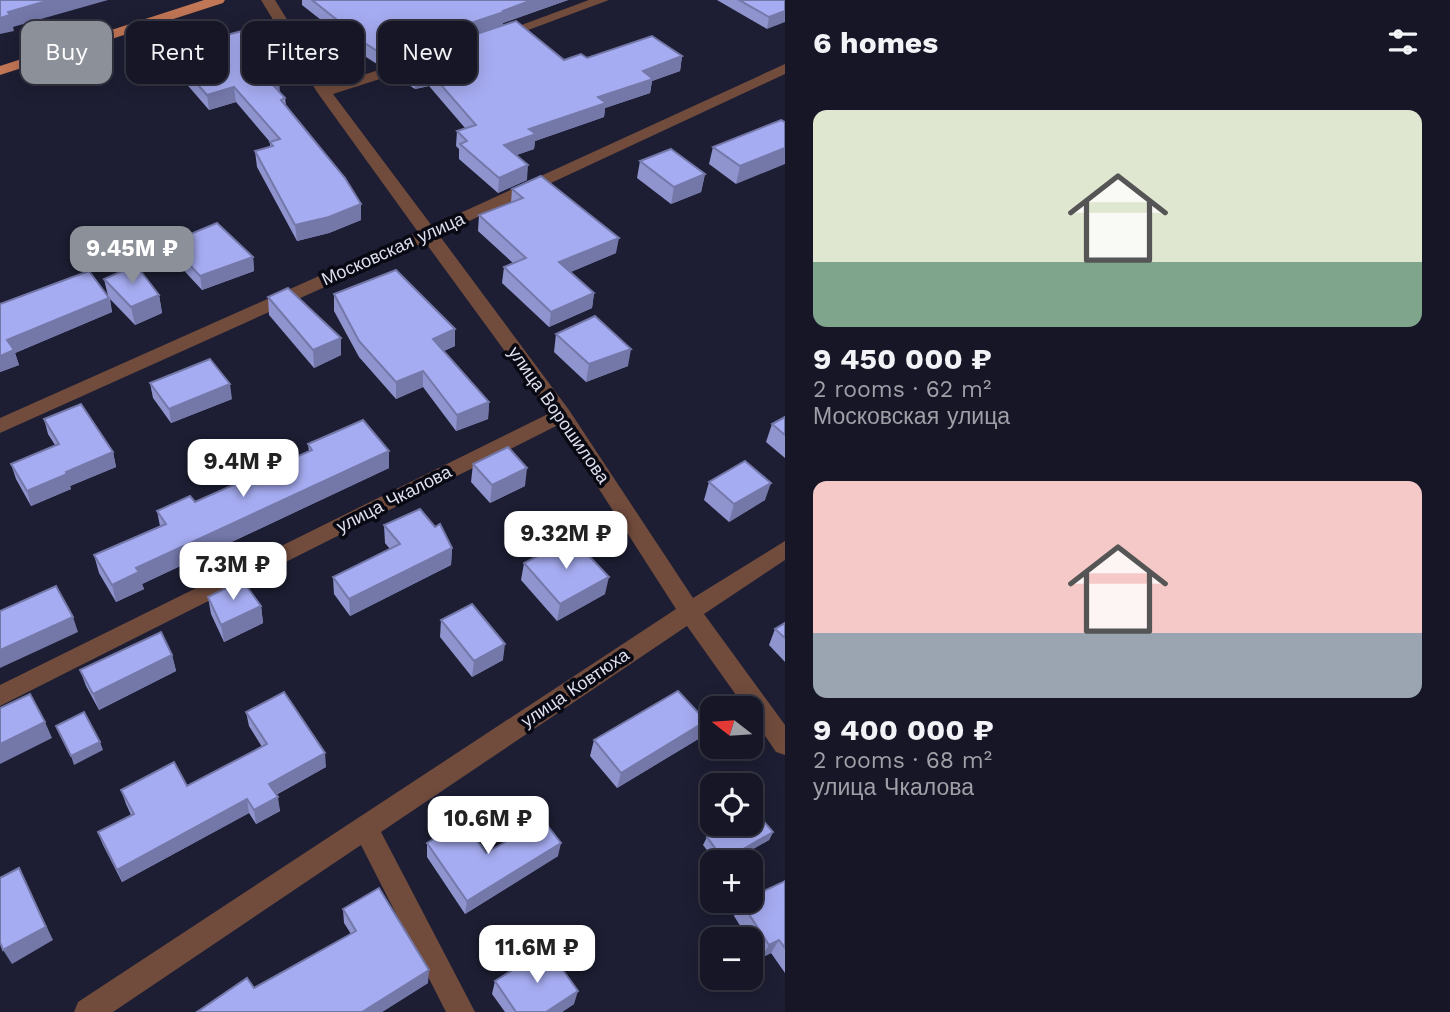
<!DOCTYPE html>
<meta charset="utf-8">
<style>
:root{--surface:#161626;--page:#1f1f2e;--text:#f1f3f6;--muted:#9e9fa7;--line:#353543;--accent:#8c9099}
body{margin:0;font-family:"Work Sans",sans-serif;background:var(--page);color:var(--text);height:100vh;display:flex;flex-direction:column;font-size:26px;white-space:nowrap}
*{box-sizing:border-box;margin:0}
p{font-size:23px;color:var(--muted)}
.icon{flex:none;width:38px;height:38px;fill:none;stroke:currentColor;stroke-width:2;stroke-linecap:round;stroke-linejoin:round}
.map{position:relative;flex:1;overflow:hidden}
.side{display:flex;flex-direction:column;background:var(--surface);width:665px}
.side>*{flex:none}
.guide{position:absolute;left:21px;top:21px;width:658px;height:63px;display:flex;gap:14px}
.needle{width:46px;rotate:287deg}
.buttons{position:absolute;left:700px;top:696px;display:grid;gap:14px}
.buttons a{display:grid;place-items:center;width:63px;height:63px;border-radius:14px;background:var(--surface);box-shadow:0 4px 18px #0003,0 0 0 2px var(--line);font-size:35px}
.price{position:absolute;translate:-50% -60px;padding:0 16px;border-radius:14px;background:#fff;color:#222;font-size:23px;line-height:46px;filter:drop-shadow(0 2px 4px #0008)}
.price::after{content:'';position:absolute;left:50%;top:42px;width:21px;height:16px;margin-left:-10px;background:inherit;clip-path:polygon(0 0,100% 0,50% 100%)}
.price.on{background:var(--accent);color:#fff}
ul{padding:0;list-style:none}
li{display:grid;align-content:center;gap:14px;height:371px;padding:0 28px}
li span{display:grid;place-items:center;height:217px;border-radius:14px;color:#555}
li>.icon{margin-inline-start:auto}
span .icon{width:126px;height:126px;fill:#fffc;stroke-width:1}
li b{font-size:30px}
h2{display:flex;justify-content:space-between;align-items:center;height:84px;padding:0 28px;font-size:30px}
.chip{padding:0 24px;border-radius:14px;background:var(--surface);box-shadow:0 4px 18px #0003,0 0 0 2px var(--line);font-size:24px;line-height:63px}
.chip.on{background:var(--accent);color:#fff}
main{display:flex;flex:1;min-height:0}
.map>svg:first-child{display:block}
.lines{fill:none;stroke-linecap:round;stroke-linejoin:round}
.minor{fill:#714c3d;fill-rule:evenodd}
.major{fill:#c17655;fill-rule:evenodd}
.wall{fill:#8f94cf}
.shaded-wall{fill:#7478a9}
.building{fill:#a6acf1;stroke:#7478a9;stroke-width:2}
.labels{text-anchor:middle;stroke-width:7;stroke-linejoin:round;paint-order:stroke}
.street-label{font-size:18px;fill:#dddfee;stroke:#080912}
</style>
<main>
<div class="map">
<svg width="785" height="1012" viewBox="0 0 785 1012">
<rect width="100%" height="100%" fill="#1d1e33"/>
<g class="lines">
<g class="minor">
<path d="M261,0H275L328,86L417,58H427L429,61L427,64L333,94L432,226L785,64V74L439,235L569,410L693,598L785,541V560L704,614L785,725V755L776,752L751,715V709H746L687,626L381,832L475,1012H446L361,845L113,1012H74L78,1002L676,609L558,425L0,706V685L550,413L425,242L0,433V418L418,232L317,92Z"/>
<path d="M589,0H609L504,39L499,40L492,36Z"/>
</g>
<path class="major" d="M204,0H225L223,3L0,75V66Z"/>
</g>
<g class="wall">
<path d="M302,0H568L503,23V25L564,60L587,58L682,56L680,71L652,81L650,93L605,108L604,117L535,141L534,149L516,155L527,180L498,193L459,159V149L456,146L457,131L465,128L429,86L415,89L395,76V61L406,58L380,66L349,46V42L302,5Z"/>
<path d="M717,0H785L767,29Z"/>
<path d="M168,51L280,93L285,98L286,105L361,204V220L329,233L297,241L257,167L255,151L270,147V142L236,102L209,110L171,66Z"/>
<path d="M781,120L736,184L709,164L713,147Z"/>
<path d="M640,161L705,174L701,192L671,204L637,178Z"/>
<path d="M512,189L616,253L570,272L594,293L592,308L549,327L502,283L504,267L513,263L478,231L479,215L511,203Z"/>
<path d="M188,235L253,257L254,271L202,290L176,262L174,248L189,242Z"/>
<path d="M104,279L159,295L162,313L135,325L110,299L112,312L15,353L19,365L0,372V304L108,296Z"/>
<path d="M334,294L455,329V346L444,351L489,402L488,419L456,431L423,387L396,399L359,357L334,311Z"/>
<path d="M268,297L341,338V355L314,368L269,315Z"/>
<path d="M556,334L628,366L586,382L554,352Z"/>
<path d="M150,383L232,399L171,423L153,398Z"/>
<path d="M785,417V458L766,442L772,424Z"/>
<path d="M44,419L113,452L116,467L70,486L71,489L31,506L16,479L11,464L55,445L48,434Z"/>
<path d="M308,444L389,468L142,584L144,589L116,602L99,573L94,555L160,526L157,511L195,502L309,451Z"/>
<path d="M473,464L525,486L490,503L471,482Z"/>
<path d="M709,482L765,500L729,522L704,500Z"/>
<path d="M384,525L452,548L451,565L350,616L334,594L333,577L390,549L385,543Z"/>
<path d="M524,563L605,594L557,621L521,580Z"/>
<path d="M208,597L261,606L263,623L224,642L211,614Z"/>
<path d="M441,620L503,660L472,677L440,637Z"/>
<path d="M785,623V662L769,645L775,629Z"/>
<path d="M172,655L176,671L99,710L86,686L80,670Z"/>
<path d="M246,712L326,767L276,795L280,811L256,824L249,813L122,882L103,845L98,832L131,815L126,804L121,790L187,786L262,747L249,726Z"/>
<path d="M700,738L617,788L590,756L594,740Z"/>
<path d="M773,832L769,840L728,863H717L703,845L707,837Z"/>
<path d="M427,843L486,853L558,856L465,914L427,857Z"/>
<path d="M785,881V973L771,953L761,958L751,942V940H749L734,916L741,902Z"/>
<path d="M343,909L428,983L382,1012H197L254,988L351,934L344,923Z"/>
<path d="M495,981L574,1004L562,1012H505L492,994Z"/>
</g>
<g class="shaded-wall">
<path d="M50,0H108L13,27L14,31L0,34V18L8,12Z"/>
<path d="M532,0H568L503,23V25L380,66V53Z"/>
<path d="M785,11V22L767,29L769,17Z"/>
<path d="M682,56L680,71L652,81L650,93L605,108L604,117L535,141L534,149L503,160L504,145L529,129L598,97L643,71Z"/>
<path d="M429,71V86L415,89V74Z"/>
<path d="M279,79L280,94L269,81Z"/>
<path d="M234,87L236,102L209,110L207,95Z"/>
<path d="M785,148V164L736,184L740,166Z"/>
<path d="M528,165L527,180L498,193L499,178Z"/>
<path d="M705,174L701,192L671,204L674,187Z"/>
<path d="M361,204V220L329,233L297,241L295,225Z"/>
<path d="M619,238L616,253L557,278L559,262Z"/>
<path d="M253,257L254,271L202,290L200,276Z"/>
<path d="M594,293L592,308L549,327L551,312Z"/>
<path d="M159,295L162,313L135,325L131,307Z"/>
<path d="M109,298L112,312L15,353L19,365L0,372V356L7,340Z"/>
<path d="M455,329V346L433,355V339Z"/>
<path d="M341,338V355L314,368L313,350Z"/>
<path d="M631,349L628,366L586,382L589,364Z"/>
<path d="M423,371V387L396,399V382Z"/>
<path d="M230,384L232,399L171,423L169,409Z"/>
<path d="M489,402L488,419L456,431L457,415Z"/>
<path d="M389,451V468L142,584L144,589L116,602L112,585L136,568Z"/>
<path d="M113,452L116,467L70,486L71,489L31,506L27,491L66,472Z"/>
<path d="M527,468L525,486L490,503L492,485Z"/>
<path d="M771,483L765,500L729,522L734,504Z"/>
<path d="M452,548L451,565L350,616L349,599Z"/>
<path d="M609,577L605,594L557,621L560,604Z"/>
<path d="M261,606L263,623L224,642L221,625Z"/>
<path d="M73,617L78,632L0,668V650Z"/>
<path d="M505,644L503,660L472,677L474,661Z"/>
<path d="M172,655L176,671L99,710L93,694Z"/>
<path d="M706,721L700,738L617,788L621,773Z"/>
<path d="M45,722L52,738L0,764V744Z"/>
<path d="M100,742L103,750L74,765L71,756Z"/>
<path d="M325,753L326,767L271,797L269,784Z"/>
<path d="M278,797L280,811L256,824L254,810Z"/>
<path d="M247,799L249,813L122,882L117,870Z"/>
<path d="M773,832L769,840L728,863H722L724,860Z"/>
<path d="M561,843L558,856L465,914L467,901Z"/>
<path d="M19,868L53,940L12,964L3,950Z"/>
<path d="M779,940L771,953L761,958L769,945Z"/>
<path d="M429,970L428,983L382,1012H362Z"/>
<path d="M578,991L574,1004L562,1012H546Z"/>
</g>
<g class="building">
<path d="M0,0H50L8,12L10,15L0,18Z"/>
<path d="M312,0H532L503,11L504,12L380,53L348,32L351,31Z"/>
<path d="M739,0H785V11L769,17Z"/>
<path d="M516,21L564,60L581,54L587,58L652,36L682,56L643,71L653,79L598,97L606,103L529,129L536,134L504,145L528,165L499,178L460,144L467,141L457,131L476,125L429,71L415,74L395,61Z"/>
<path d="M242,31L279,79L269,81L285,98L281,100L345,178L361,204L329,217L295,225L255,151L273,146L270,142L280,139L234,87L207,95L168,51Z"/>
<path d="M781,120L785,122V148L740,166L713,147Z"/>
<path d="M671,149L705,174L674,187L640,161Z"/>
<path d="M541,176L619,238L559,262L594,293L551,312L504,267L526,258L479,215L523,198L512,189Z"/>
<path d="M217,223L253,257L200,276L174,248L193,240L188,235Z"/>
<path d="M136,265L159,295L131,307L104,279Z"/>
<path d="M396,270L455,329L433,339L489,402L457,415L423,371L396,382L359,341L334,294Z"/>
<path d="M89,271L109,298L7,340L14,350L0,356V304Z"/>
<path d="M288,288L341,338L313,350L268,297Z"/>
<path d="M595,316L631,349L589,364L556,334Z"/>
<path d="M210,359L230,384L169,409L150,383Z"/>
<path d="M81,404L113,452L66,472L67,474L27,491L11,464L59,444L44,419Z"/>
<path d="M785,417V435L772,424Z"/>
<path d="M363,420L389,451L136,568L139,572L112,585L94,555L166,524L157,511L190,496L195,502L312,450L308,444Z"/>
<path d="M508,447L527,468L492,485L473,464Z"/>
<path d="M745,461L771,483L734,504L709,482Z"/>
<path d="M420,509L435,527L440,524L452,548L349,599L333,577L400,544L384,525Z"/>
<path d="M572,538L609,577L560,604L524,563Z"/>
<path d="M242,580L261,606L221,625L208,597Z"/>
<path d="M56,586L73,617L0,650V611Z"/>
<path d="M472,604L505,644L474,661L441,620Z"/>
<path d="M785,623V638L775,629Z"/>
<path d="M161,632L172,655L93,694L80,670Z"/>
<path d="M678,691L706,721L621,773L594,740Z"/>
<path d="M284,692L325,753L269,784L278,797L254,810L247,799L117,870L98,832L134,814L121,790L174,762L187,786L267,744L246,712Z"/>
<path d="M30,694L45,722L0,744V708Z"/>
<path d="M84,712L100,742L71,756L56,726Z"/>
<path d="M755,811L773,832L724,860L707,837L731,824H751V813Z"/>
<path d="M543,820L561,843L467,901L427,843L463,821L486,853Z"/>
<path d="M19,868L46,927L3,950L0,942V878Z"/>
<path d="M785,881V948L779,940L769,945L741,902L751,901V897Z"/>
<path d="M379,888L429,970L362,1012H197L247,978L254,988L356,931L343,909Z"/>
<path d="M547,948L578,991L546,1012H516L495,981Z"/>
</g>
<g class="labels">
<g class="street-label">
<text transform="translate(393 249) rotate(-24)" y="6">Московская улица</text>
<text transform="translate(559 415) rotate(55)" y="6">улица Ворошилова</text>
<text transform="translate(394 499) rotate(-27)" y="6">улица Чкалова</text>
<text transform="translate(575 688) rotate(-34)" y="6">улица Ковтюха</text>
</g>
</g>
</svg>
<div class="buttons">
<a><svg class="needle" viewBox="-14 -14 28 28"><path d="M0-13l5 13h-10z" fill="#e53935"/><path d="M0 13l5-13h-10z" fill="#9e9fa7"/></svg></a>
<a><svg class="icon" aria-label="locate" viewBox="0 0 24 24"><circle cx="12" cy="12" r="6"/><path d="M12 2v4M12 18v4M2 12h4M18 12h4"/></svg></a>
<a>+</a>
<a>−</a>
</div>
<b class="price on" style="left:132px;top:286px">9.45M ₽</b>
<b class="price" style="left:243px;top:499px">9.4M ₽</b>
<b class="price" style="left:566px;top:571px">9.32M ₽</b>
<b class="price" style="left:233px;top:602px">7.3M ₽</b>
<b class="price" style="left:488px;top:856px">10.6M ₽</b>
<b class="price" style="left:537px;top:985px">11.6M ₽</b>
<div class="guide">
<a class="chip on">Buy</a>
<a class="chip">Rent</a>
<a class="chip">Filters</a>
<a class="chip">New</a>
</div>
</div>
<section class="side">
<h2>6 homes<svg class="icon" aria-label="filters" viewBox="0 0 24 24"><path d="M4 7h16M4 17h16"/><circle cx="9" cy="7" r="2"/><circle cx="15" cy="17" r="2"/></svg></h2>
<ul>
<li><span style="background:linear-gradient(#dfe7d0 70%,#7fa58c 0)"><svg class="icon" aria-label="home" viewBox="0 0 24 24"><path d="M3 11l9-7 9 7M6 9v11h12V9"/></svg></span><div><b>9 450 000 ₽</b><p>2 rooms · 62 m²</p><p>Московская улица</p></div></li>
<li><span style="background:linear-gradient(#f6c9c9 70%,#9aa5b1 0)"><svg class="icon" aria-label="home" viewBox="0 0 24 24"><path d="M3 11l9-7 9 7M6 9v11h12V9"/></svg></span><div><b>9 400 000 ₽</b><p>2 rooms · 68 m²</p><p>улица Чкалова</p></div></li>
</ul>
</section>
</main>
